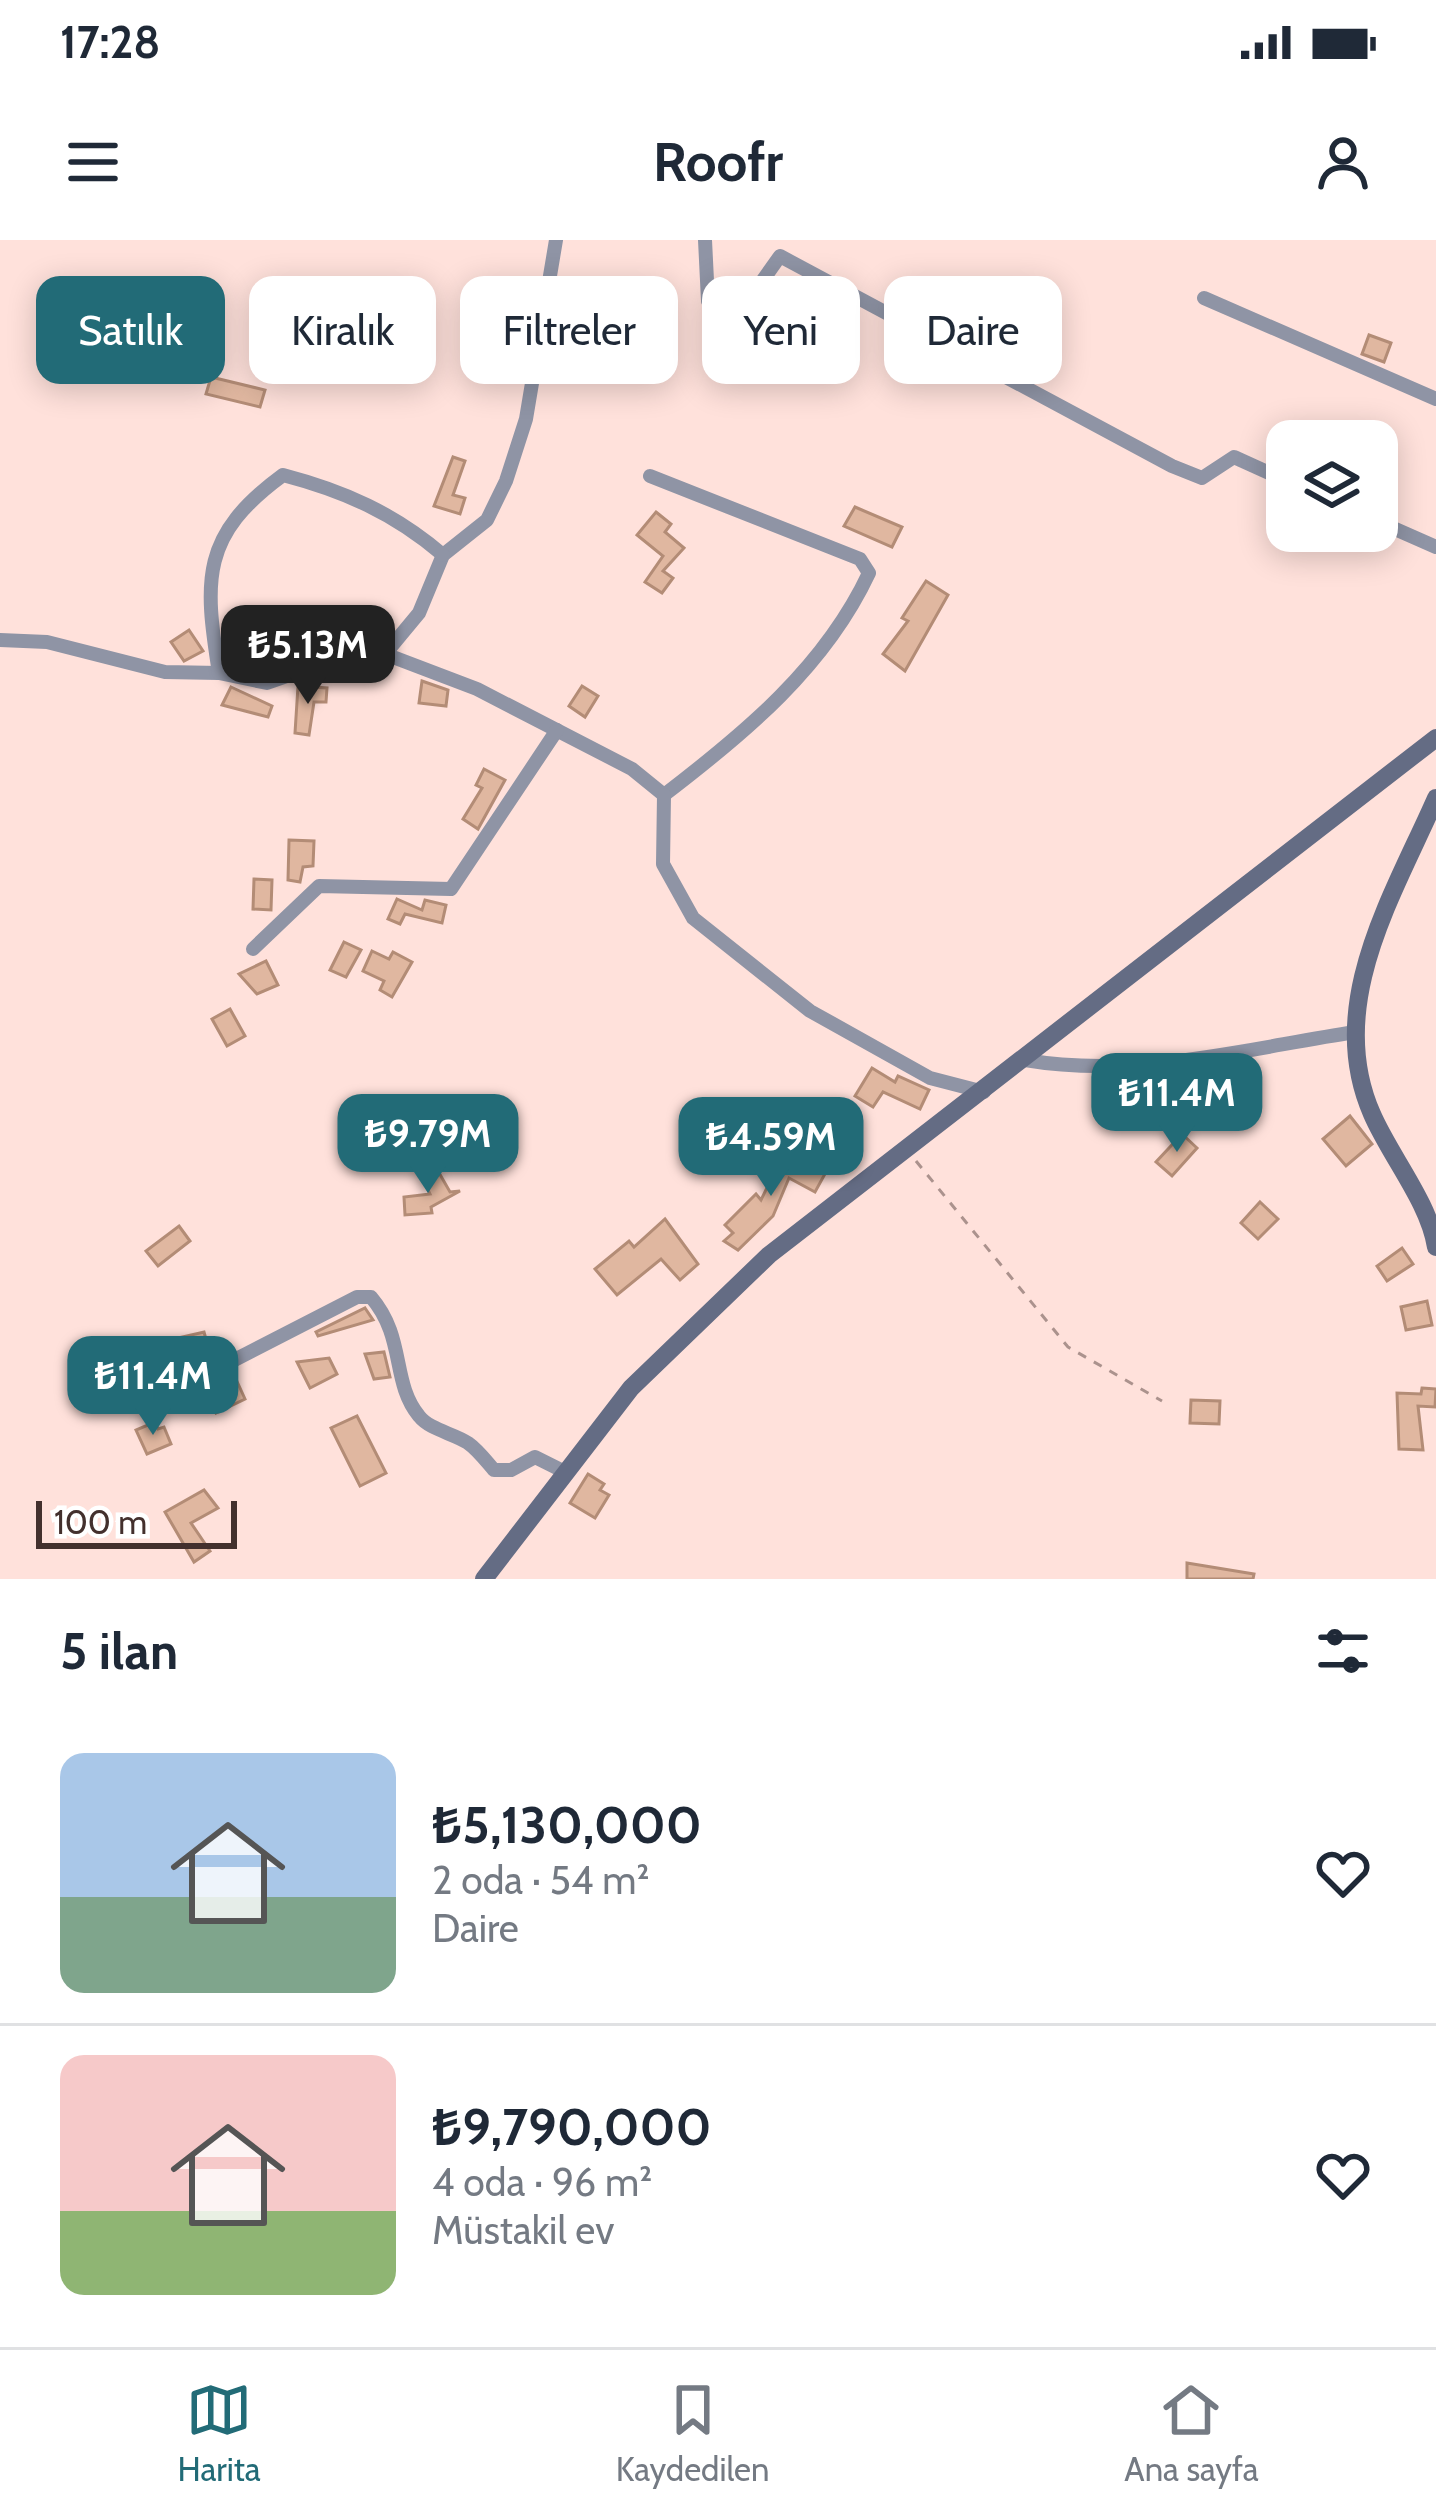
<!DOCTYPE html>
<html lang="tr">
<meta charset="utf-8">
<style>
:root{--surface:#fff;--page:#f2f2f3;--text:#1f2937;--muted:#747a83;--line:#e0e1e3;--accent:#226b77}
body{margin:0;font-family:Cabin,sans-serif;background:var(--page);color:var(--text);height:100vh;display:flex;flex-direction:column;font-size:45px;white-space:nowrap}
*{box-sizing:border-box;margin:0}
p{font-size:39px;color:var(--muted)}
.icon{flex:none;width:66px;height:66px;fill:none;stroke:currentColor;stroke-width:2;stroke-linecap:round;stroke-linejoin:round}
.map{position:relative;height:1339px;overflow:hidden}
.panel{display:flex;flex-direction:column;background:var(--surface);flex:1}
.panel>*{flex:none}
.banner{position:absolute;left:36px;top:36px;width:1365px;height:108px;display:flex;gap:24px}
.fabs{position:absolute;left:1266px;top:180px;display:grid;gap:24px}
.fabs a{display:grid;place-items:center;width:132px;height:132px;border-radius:24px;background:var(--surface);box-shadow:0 6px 30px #0003;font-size:60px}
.scale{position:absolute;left:36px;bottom:30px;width:201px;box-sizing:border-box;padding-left:12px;border:6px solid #43302d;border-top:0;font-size:33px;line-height:42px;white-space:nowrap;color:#43302d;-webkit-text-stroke:9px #fff;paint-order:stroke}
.price{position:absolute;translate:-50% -102px;padding:0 27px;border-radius:24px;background:var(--accent);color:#fff;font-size:39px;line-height:78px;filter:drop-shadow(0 3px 6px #0008)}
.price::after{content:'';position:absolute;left:50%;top:72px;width:36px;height:27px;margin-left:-18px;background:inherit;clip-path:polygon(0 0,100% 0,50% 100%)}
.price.active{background:#222;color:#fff}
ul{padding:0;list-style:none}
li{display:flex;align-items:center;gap:36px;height:300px;padding:0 60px}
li+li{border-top:3px solid var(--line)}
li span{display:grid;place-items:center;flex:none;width:336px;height:240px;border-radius:24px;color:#555}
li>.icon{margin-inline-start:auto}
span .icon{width:144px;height:144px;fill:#fffc;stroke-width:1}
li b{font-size:51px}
h2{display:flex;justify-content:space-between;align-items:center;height:144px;padding:0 60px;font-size:51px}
.chip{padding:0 42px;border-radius:24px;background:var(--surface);box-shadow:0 6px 30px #0003;font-size:42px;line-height:108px}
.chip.active{background:var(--accent);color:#fff}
.status{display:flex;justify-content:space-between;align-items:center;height:84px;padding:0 60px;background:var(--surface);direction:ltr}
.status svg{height:33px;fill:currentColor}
header{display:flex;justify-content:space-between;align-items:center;height:156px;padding:0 60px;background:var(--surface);font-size:54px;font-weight:700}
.tabs{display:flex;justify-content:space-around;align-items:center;height:168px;border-top:3px solid var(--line);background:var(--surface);font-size:33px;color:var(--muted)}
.tabs a{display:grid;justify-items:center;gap:6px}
.tabs .active{color:var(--accent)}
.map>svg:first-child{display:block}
.building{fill:#e0b7a0;stroke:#b38c76;stroke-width:3}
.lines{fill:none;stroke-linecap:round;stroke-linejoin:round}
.path{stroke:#ab928d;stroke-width:3;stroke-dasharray:9 9;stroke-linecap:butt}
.street{stroke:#8f94a5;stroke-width:14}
.secondary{stroke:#646c84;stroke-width:18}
</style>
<div class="status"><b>17:28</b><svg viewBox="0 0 49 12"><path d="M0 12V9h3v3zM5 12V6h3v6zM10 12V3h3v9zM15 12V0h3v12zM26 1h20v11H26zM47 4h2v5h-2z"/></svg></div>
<header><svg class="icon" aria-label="menu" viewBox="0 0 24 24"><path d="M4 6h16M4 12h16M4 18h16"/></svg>Roofr<svg class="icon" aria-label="person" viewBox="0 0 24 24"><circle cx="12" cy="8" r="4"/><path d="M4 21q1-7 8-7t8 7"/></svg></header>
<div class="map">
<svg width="1436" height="1339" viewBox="0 0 1436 1339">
<rect width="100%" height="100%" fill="#ffe1db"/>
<g class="building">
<path d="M572,50L593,51L591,74L570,73Z"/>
<path d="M1369,95L1391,103L1384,122L1362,114Z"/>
<path d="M211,137L265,150L260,167L206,154Z"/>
<path d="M453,217L465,221L453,255L465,258L460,274L434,266Z"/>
<path d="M855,267L902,287L892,307L844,286Z"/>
<path d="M656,272L671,284L665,292L684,308L663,331L673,338L662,353L645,342L663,316L637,295Z"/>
<path d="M926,341L948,355L905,431L883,414L908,381L902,378Z"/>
<path d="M189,390L203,411L184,421L171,402Z"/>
<path d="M422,441L448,450L446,466L419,463Z"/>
<path d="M298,446L327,448L326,462H314L309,495L295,493Z"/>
<path d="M582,446L598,456L585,477L569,466Z"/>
<path d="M231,447L272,466L268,477L222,465Z"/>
<path d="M484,529L505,540L478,589L463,579L482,548L476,545Z"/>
<path d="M289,600L314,601L313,626L303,627L300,642L288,640Z"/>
<path d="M254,639L272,640L271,670L253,669Z"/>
<path d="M397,659L422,670L425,660L446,665L442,683L405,674L400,684L388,679Z"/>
<path d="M344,702L361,710L346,737L330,730Z"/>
<path d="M372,711L389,719L393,712L412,722L392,757L380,750L384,741L363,731Z"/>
<path d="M266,721L278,745L257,754L239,734Z"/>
<path d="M230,769L245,796L227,806L212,779Z"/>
<path d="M872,828L895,842L898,836L929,850L920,869L883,852L873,867L855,856Z"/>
<path d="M1128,836L1133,859L1100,861L1094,838Z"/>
<path d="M1236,856L1249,870L1231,887L1217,873Z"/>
<path d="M780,862L804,874L793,895L769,883Z"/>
<path d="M1350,876L1372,904L1346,926L1323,899Z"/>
<path d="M1182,894L1197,908L1172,936L1156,922Z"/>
<path d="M784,913L826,932L815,952L789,938L773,976L738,1010L724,1001L733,993L725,985L756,954L761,960Z"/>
<path d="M438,931L450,952L460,951L431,967L432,973L405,975L404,957L430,954L423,940Z"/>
<path d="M1260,962L1278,979L1258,999L1241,983Z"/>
<path d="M665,979L698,1024L680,1040L661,1019L617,1055L595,1029L629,1001L634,1007Z"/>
<path d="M179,986L190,1001L158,1026L146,1011Z"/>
<path d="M1402,1008L1413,1024L1387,1041L1377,1026Z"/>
<path d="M1427,1061L1432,1085L1406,1090L1401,1067Z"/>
<path d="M365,1068L373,1080L318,1096L316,1092Z"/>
<path d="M204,1092L207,1103L214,1102L217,1116L185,1132L183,1119L176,1120L174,1099Z"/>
<path d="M384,1112L390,1137L374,1139L365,1114Z"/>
<path d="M329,1118L337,1134L310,1148L297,1122Z"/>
<path d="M235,1137L245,1159L216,1173L206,1150Z"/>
<path d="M1422,1148L1436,1149L1435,1167L1418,1166L1423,1210L1399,1209L1397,1153L1421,1154Z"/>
<path d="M1191,1160L1220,1161L1219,1184L1190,1183Z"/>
<path d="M357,1176L386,1233L360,1246L331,1188Z"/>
<path d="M155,1182L158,1189L164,1187L171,1204L147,1214L136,1190Z"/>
<path d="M588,1234L604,1244L600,1250L609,1255L595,1278L570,1263Z"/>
<path d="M204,1250L218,1268L191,1283L210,1311L194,1322L165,1272Z"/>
<path d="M1187,1323L1254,1334L1253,1339H1187Z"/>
</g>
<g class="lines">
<path class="path" d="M916,921L1068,1107L1162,1161"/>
<g class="street">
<path d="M705,0L708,61L726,92L780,16L1172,226L1202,238L1234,217L1287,241"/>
<path d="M1204,58L1436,159"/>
<path d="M650,236L860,319L869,333C825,427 745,493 664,555"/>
<path d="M1377,281L1436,307"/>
<path d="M0,400L47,402L165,432L219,433L267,443L330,421L385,414L477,449L632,529L664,555"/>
<path d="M385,414L419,373L443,315L487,280L506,241L526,179L556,0"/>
<path d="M219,433C204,339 201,295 283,235C344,251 394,273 443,315"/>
<path d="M664,555L663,624L693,678L810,771L930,838L984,852"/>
<path d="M253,709L319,646L451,649L557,490"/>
<path d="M1025,820C1137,839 1244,809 1355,792"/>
<path d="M145,1166L357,1057H371C406,1098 391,1142 419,1176C430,1190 453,1193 468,1203C478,1210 486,1221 494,1230H511L535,1217L565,1232"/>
</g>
<g class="secondary">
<path d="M1436,558C1393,656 1324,765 1372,874C1390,916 1429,962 1436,1007"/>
<path d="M484,1339L631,1148L769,1015L1436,498"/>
</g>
</g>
</svg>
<div class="fabs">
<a><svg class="icon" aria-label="layers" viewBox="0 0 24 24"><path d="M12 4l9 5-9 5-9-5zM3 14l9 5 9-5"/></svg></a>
</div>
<div class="scale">100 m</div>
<b class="price active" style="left:308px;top:467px">₺5.13M</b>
<b class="price" style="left:1177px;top:915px">₺11.4M</b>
<b class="price" style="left:428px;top:956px">₺9.79M</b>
<b class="price" style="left:771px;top:959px">₺4.59M</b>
<b class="price" style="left:153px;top:1198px">₺11.4M</b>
<div class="banner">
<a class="chip active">Satılık</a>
<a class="chip">Kiralık</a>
<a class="chip">Filtreler</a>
<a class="chip">Yeni</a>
<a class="chip">Daire</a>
</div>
</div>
<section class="panel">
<h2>5 ilan<svg class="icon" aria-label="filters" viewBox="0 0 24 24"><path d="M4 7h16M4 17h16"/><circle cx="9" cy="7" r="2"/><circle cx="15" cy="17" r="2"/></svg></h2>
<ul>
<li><span style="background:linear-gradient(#a9c7e8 60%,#7fa58c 0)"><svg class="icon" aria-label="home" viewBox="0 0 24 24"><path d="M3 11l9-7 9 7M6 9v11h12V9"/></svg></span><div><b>₺5,130,000</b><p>2 oda · 54 m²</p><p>Daire</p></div><svg class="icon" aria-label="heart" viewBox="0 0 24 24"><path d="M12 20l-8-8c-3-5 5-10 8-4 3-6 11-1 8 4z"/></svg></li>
<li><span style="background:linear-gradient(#f6c9c9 65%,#8fb573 0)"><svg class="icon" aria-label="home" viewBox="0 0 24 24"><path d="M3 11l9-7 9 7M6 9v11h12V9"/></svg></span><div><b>₺9,790,000</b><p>4 oda · 96 m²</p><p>Müstakil ev</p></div><svg class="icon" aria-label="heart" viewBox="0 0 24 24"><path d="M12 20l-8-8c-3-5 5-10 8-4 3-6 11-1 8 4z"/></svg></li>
</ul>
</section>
<nav class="tabs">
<a class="active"><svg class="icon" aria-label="map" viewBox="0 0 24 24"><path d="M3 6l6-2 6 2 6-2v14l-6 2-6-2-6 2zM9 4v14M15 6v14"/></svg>Harita</a>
<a><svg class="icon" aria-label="saved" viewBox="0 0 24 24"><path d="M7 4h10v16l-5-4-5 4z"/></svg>Kaydedilen</a>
<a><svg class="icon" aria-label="home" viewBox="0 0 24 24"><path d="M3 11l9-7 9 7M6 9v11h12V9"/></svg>Ana sayfa</a>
</nav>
